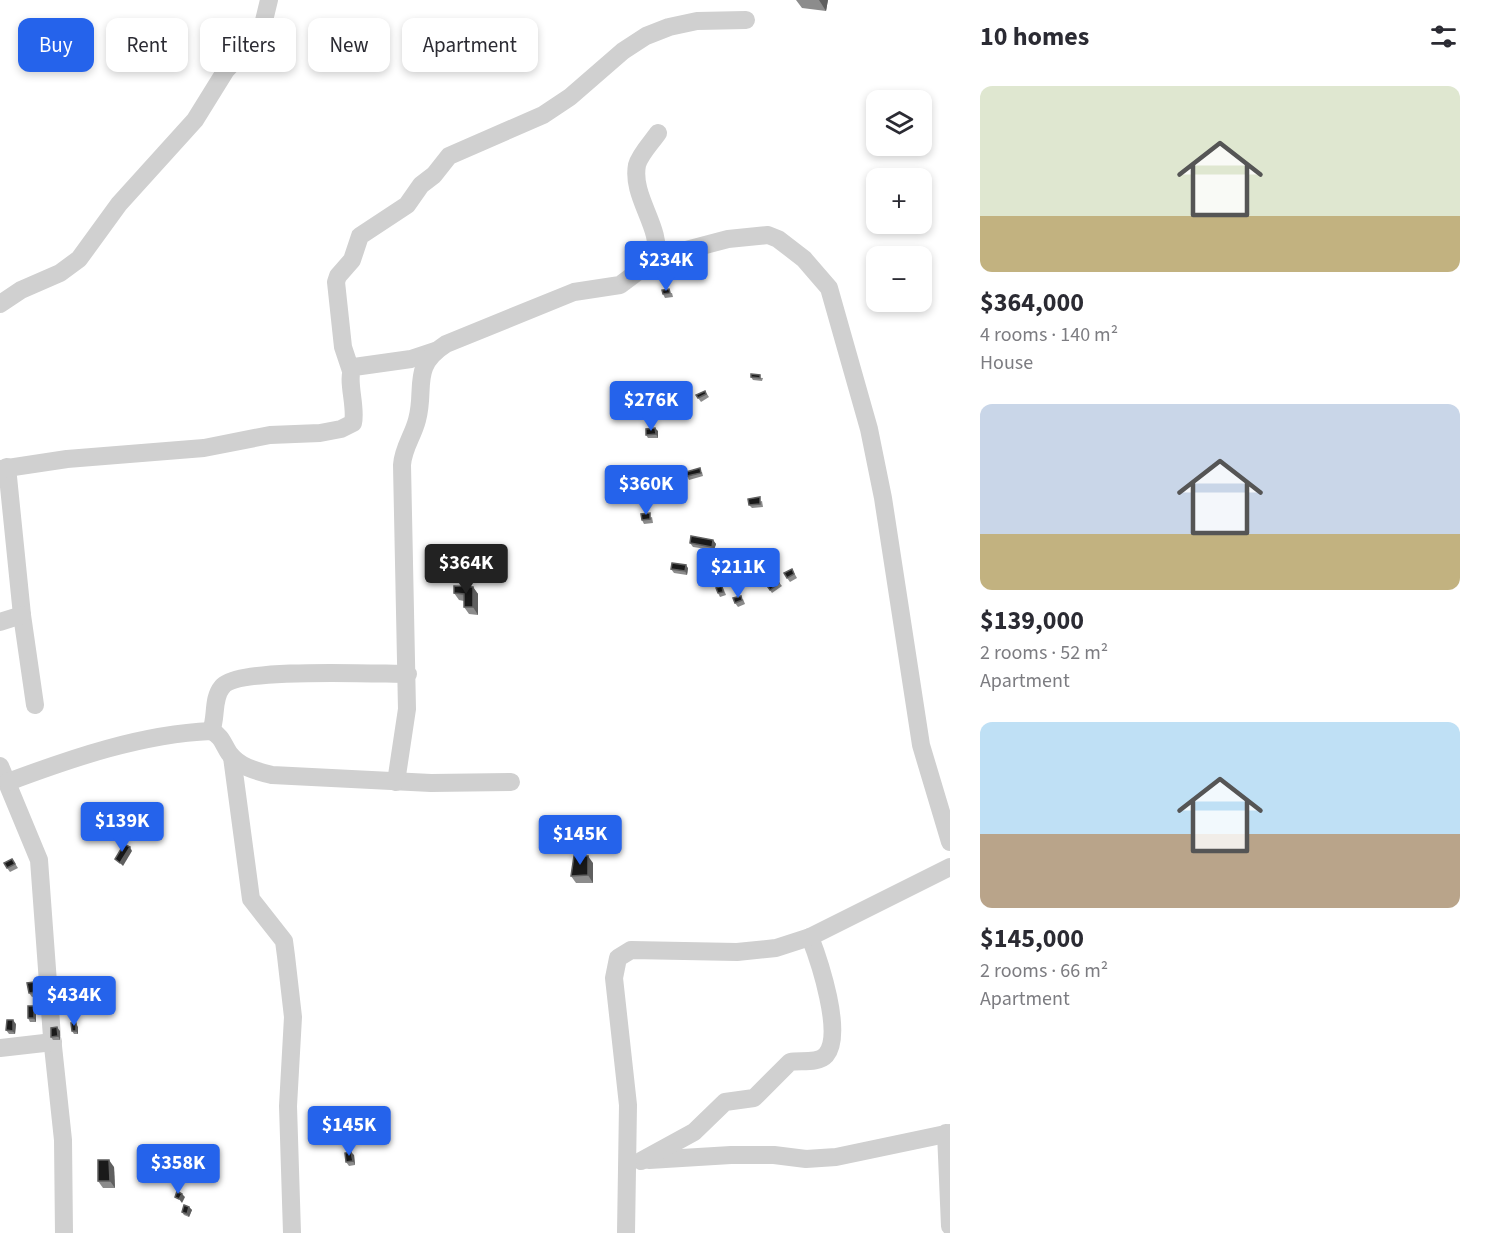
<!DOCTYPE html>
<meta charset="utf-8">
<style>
:root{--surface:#fff;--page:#f2f2f3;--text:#2b2b33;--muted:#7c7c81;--accent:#2563eb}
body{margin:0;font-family:"Source Sans 3",sans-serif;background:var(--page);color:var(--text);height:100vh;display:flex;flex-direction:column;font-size:22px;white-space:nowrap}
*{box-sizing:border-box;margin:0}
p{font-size:20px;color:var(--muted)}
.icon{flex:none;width:33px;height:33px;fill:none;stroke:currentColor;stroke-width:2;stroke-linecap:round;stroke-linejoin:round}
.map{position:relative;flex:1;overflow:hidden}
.panel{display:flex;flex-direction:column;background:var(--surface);width:540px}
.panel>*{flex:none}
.guide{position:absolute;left:18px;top:18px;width:570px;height:54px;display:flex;gap:12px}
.fabs{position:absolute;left:866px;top:90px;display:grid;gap:12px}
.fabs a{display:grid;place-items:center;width:66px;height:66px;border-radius:12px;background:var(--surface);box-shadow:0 3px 9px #0003;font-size:30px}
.price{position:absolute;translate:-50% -51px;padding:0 14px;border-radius:6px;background:var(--accent);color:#fff;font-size:20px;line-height:39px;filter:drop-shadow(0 2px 3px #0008)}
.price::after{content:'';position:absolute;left:50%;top:36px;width:18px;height:14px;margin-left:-9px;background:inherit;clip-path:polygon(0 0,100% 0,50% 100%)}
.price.selected{background:#222;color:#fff}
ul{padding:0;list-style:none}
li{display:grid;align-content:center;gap:12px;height:318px;padding:0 30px}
li span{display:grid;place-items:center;height:186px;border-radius:12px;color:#555}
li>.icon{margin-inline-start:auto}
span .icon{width:108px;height:108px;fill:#fffc;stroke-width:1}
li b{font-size:26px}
h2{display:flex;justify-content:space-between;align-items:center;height:72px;padding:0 30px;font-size:26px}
.chip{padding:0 21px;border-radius:12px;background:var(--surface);box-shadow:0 3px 9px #0003;font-size:21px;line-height:54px}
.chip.selected{background:var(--accent);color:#fff}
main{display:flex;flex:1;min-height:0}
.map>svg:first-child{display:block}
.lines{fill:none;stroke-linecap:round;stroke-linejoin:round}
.minor{stroke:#d0d0d0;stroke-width:18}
.wall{fill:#8c8c8c}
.shaded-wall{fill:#5f5f5f}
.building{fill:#1a1a1a;stroke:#5f5f5f;stroke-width:1.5}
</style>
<main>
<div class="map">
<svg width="950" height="1233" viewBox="0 0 950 1233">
<rect width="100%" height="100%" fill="#fff"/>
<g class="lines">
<g class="minor">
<path d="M656,258L728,239L768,235L778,239L804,259L829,288L869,429L883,498L921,745L950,842"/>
<path d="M0,304L21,290L60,273L79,259L119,204L195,120L226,70L261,33L269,0"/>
<path d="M351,371L343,347L336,282L338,276L352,260L360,236L407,205L421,185L434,175L449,156L543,115L570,97L623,51L646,36L669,27L697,21L746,20"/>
<path d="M7,467L22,615L35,705"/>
<path d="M0,469L67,459L204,448L270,435L320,433L341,429L353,423C357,406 345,377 354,367L411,359L435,351"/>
<path d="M0,622L22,615"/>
<path d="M211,731C217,717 212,699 222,687C237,667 377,674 408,674"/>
<path d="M232,757L251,899L284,941L286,956L293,1017L288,1106L292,1233"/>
<path d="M0,766L39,860L52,1037L63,1140L64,1233"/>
<path d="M8,782C72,758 142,734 211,731C222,736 223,744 229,753C239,767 256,771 272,775L431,783L511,782"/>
<path d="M396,782L407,709L402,465C403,448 413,436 417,420C426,388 410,367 446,344L574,292L620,285L656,258C662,227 631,197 637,165C640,154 652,142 658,133"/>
<path d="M0,1048L53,1042"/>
<path d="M946,1133L950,1226"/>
<path d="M649,1160L731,1155H774L806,1159L836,1157L950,1133"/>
<path d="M641,1161L694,1132L725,1102L754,1098L790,1062C800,1060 818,1064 826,1055C844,1034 819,960 810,937"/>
<path d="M626,1233L628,1105L614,978L618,958L631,950L737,952L776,948L810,937L950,867"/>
</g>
</g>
<g class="wall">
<path d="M796,0H828L826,11L802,8Z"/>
<path d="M424,56L426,60V65H419L417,61Z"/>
<path d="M672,293L673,297L665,298L663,294Z"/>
<path d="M751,377L763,378L762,381L753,380Z"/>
<path d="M705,391L709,397L701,402L696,395Z"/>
<path d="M658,431V438H648L646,435Z"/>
<path d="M702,472L703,476L689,480L687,476Z"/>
<path d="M762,501L763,507L752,508L749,505Z"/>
<path d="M652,517L653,523L644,524L642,520Z"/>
<path d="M713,540L716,544L714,550L693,547L690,543Z"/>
<path d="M741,563L742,568L734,570L731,567Z"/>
<path d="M713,566L716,570V575H708L705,572Z"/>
<path d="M688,568L687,575L674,573L671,569Z"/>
<path d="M792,569L797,578L790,582L787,578Z"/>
<path d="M774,576L782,586L772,593L765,583Z"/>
<path d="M722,586L724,590L726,595L720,597L718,593Z"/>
<path d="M473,587L478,594V615L469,614L464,607V601L459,600L454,593Z"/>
<path d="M743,599L745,604L738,607L735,603Z"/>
<path d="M12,859L18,868L10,872L7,868Z"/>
<path d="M593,863V883H576L571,876Z"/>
<path d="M34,982L37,985L39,995L32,997L29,993Z"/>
<path d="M34,1006L36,1010V1022H30L28,1018Z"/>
<path d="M16,1024L15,1034H9L6,1030Z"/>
<path d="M78,1027V1034H74L72,1031Z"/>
<path d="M60,1031V1040H53L51,1037Z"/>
<path d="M354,1155L355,1165L349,1166L346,1162Z"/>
<path d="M114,1167L115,1188H103L98,1181Z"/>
<path d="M189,1207L192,1210L189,1217L184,1215L182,1212Z"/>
</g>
<g class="shaded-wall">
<path d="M819,0H828L826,11Z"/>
<path d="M424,56L426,60V65L423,62Z"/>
<path d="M655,428L658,431V438L656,434Z"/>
<path d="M713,540L716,544L714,550L712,547Z"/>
<path d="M686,565L688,568L687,575L685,571Z"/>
<path d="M473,587L478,594V615L473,607Z"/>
<path d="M130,847L132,851L123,866L120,863Z"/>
<path d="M588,856L593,863V883L588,875Z"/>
<path d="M34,982L37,985L39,995L36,992Z"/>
<path d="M34,1006L36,1010V1022L34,1018Z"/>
<path d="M13,1020L16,1024L15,1034L13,1031Z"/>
<path d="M76,1023L78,1027V1034L76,1031Z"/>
<path d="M57,1027L60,1031V1040L58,1036Z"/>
<path d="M351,1152L354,1155L355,1165L353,1161Z"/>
<path d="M109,1160L114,1167L115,1188L110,1181Z"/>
<path d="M182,1194L185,1197L182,1203L179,1199Z"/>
<path d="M189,1207L192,1210L189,1217L187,1214Z"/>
</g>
<g class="building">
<path d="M417,56H424L423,62L417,61Z"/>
<path d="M669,289L670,293L663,294L662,290Z"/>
<path d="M751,374L760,375V378L751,377Z"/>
<path d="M705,391L706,394L698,398L696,395Z"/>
<path d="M655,428L656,434L646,435V429Z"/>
<path d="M700,468L701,473L687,476L686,472Z"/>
<path d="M760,497V504L749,505L748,499Z"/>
<path d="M650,513V519L642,520L641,514Z"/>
<path d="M691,536L713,540L712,547L690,543Z"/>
<path d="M739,560L740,565L731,567L730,561Z"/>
<path d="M672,563L686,565L685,571L671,569Z"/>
<path d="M713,566L714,571L705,572V567Z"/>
<path d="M792,569L794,574L787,578L784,573Z"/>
<path d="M774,576L779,583L770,590L765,583Z"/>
<path d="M454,586L473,587V607H464V594L454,593Z"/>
<path d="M722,586L723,592L718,593L716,588Z"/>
<path d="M741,596L742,600L735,603L733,598Z"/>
<path d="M124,844L130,847L120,863L115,859Z"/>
<path d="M574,856H588V875L571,876Z"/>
<path d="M12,859L15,864L7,868L4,863Z"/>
<path d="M34,982L36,992L29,993L27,983Z"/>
<rect x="28" y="1006" width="6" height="12"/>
<path d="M7,1020H13V1031L6,1030Z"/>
<path d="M71,1023H76V1031H72Z"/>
<path d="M57,1027L58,1036L51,1037V1028Z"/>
<path d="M351,1152L353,1161L346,1162L345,1153Z"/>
<path d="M98,1160H109L110,1181H98Z"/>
<path d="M177,1191L182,1194L179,1199L175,1197Z"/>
<path d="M184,1205L189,1207L187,1214L182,1212Z"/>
</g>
</svg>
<div class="fabs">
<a><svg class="icon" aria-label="layers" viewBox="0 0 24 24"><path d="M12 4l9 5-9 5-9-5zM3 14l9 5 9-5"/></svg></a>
<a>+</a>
<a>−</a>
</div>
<b class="price" style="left:666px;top:292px">$234K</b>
<b class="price" style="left:651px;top:432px">$276K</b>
<b class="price" style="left:646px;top:516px">$360K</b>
<b class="price selected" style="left:466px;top:595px">$364K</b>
<b class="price" style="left:738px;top:599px">$211K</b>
<b class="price" style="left:122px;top:853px">$139K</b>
<b class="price" style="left:580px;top:866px">$145K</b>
<b class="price" style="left:74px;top:1027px">$434K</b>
<b class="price" style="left:349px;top:1157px">$145K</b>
<b class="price" style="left:178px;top:1195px">$358K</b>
<div class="guide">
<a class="chip selected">Buy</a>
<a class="chip">Rent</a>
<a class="chip">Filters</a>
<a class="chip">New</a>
<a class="chip">Apartment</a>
</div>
</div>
<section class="panel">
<h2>10 homes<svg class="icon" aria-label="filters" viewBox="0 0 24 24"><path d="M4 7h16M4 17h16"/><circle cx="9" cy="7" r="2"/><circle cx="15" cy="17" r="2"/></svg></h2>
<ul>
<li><span style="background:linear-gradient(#dfe7d0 70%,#c2b280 0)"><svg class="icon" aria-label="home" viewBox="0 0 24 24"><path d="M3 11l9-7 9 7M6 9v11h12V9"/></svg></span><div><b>$364,000</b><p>4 rooms · 140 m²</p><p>House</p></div></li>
<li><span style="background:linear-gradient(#c9d6e8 70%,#c2b280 0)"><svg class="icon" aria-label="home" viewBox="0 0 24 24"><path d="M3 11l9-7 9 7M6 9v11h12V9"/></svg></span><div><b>$139,000</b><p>2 rooms · 52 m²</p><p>Apartment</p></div></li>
<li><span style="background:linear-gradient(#bfe0f5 60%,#b9a48a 0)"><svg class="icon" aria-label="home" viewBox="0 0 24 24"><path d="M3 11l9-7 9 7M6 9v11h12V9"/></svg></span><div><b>$145,000</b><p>2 rooms · 66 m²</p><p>Apartment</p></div></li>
</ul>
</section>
</main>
